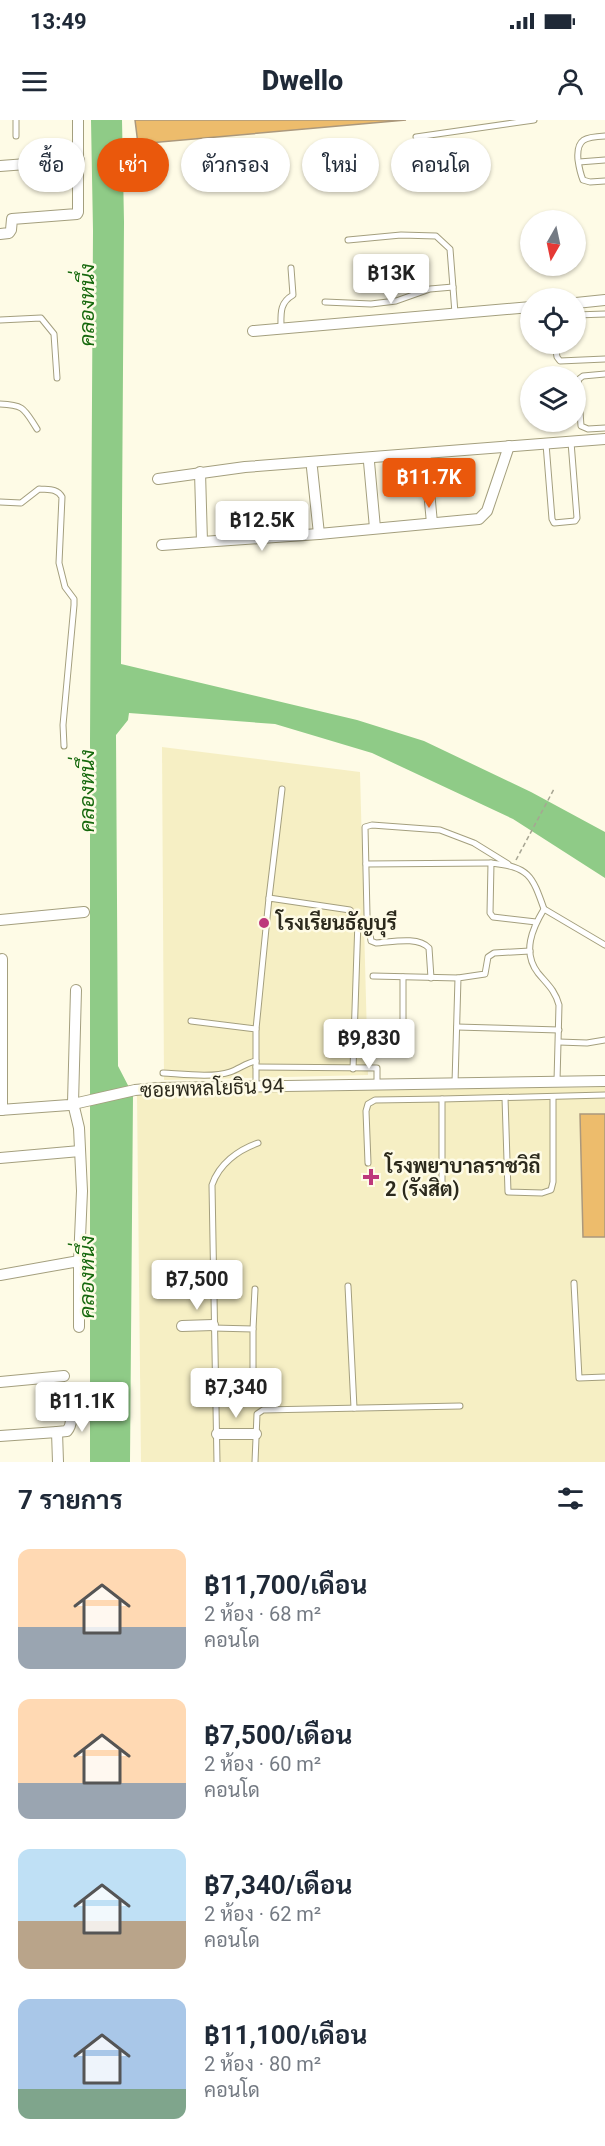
<!DOCTYPE html>
<html lang="th">
<meta charset="utf-8">
<style>
:root{--surface:#fff;--page:#f6f6f7;--text:#1f2937;--muted:#747a83;--accent:#ea580c}
body{margin:0;font-family:Roboto,Sarabun,sans-serif;background:var(--page);color:var(--text);height:100vh;display:flex;flex-direction:column;font-size:22px;white-space:nowrap}
*{box-sizing:border-box;margin:0}
p{font-size:20px;color:var(--muted)}
.icon{flex:none;width:33px;height:33px;fill:none;stroke:currentColor;stroke-width:2;stroke-linecap:round;stroke-linejoin:round}
.map{position:relative;height:1342px;overflow:hidden}
.side{display:flex;flex-direction:column;background:var(--surface);flex:1}
.side>*{flex:none}
.banner{position:absolute;left:18px;top:18px;width:570px;height:54px;display:flex;gap:12px}
.needle{width:39px;rotate:189deg}
.tools{position:absolute;left:520px;top:90px;display:grid;gap:12px}
.tools a{display:grid;place-items:center;width:66px;height:66px;border-radius:50%;background:var(--surface);box-shadow:0 2px 4px #0004;font-size:30px}
.price{position:absolute;translate:-50% -51px;padding:0 14px;border-radius:6px;background:#fff;color:#222;font-size:20px;line-height:39px;filter:drop-shadow(0 2px 3px #0008)}
.price::after{content:'';position:absolute;left:50%;top:36px;width:18px;height:14px;margin-left:-9px;background:inherit;clip-path:polygon(0 0,100% 0,50% 100%)}
.price.current{background:var(--accent);color:#fff}
ul{padding:0;list-style:none}
li{display:flex;align-items:center;gap:18px;height:150px;padding:0 18px}
li span{display:grid;place-items:center;flex:none;width:168px;height:120px;border-radius:12px;color:#555}
li>.icon{margin-inline-start:auto}
span .icon{width:72px;height:72px;fill:#fffc;stroke-width:1}
li b{font-size:26px}
h2{display:flex;justify-content:space-between;align-items:center;height:72px;padding:0 18px;font-size:26px}
.tag{padding:0 21px;border-radius:27px;background:var(--surface);box-shadow:0 2px 4px #0004;font-size:21px;line-height:54px}
.tag.current{background:var(--accent);color:#fff}
.status{display:flex;justify-content:space-between;align-items:center;height:42px;padding:0 30px;background:var(--surface);direction:ltr}
.status svg{height:16px;fill:currentColor}
header{display:flex;justify-content:space-between;align-items:center;height:78px;padding:0 18px;background:var(--surface);font-size:27px;font-weight:800}
.map>svg:first-child{display:block}
.built{fill:#f6efc4}
.water{fill:#8fcb87}
.building{fill:#edbc6c;stroke:#ab987c;stroke-width:1.5}
.lines{fill:none;stroke-linecap:round;stroke-linejoin:round}
.service-casing{stroke:#a49f7e;stroke-width:7}
.minor-casing{stroke:#a49f7e;stroke-width:12}
.path{stroke:#a7a593;stroke-width:1.5;stroke-dasharray:4.5 3;stroke-linecap:butt}
.service{stroke:#fff;stroke-width:5}
.minor{stroke:#fff;stroke-width:10}
.poi-dot{fill:#bd387b;stroke:#fefbe6;stroke-width:2}
.labels{text-anchor:middle;stroke-width:5;stroke-linejoin:round;paint-order:stroke}
.poi-label{font-size:20px;font-weight:bold;fill:#2b291c;stroke:#fefbe6;text-anchor:start}
.street-label{font-size:20px;fill:#2b291c;stroke:#fefbe6}
.water-label{font-size:21px;font-style:italic;fill:#17690e;stroke:#fefbe6}
</style>
<div class="status"><b>13:49</b><svg viewBox="0 0 49 12"><path d="M0 12V9h3v3zM5 12V6h3v6zM10 12V3h3v9zM15 12V0h3v12zM26 1h20v11H26zM47 4h2v5h-2z"/></svg></div>
<header><svg class="icon" aria-label="menu" viewBox="0 0 24 24"><path d="M4 6h16M4 12h16M4 18h16"/></svg>Dwello<svg class="icon" aria-label="person" viewBox="0 0 24 24"><circle cx="12" cy="8" r="4"/><path d="M4 21q1-7 8-7t8 7"/></svg></header>
<div class="map">
<svg width="605" height="1342" viewBox="0 0 605 1342">
<rect width="100%" height="100%" fill="#fefbe6"/>
<g class="built">
<path d="M162,627L360,652L368,955L164,960Z"/>
<path d="M605,967V1342H141L137,975L185,972Z"/>
</g>
<path class="water" d="M91,0H122L124,102L121,544L357,600L424,621L531,672L605,712V758L513,699L372,633L275,604L129,593L128,600L116,615L118,946L133,975L130,1342H90V621L93,111Z"/>
<g class="building">
<path d="M135,0H406L138,24Z"/>
<path d="M580,994H605V1117H583Z"/>
</g>
<g class="lines">
<g class="service-casing">
<g id="service">
<path d="M16,16V0"/>
<path d="M605,16C586,17 576,18 578,40C579,47 580,53 583,60L590,62L605,61"/>
<path d="M416,17L534,0"/>
<path d="M579,42L605,40"/>
<path d="M348,120L401,115L436,116L450,129L455,193"/>
<path d="M325,182L371,184L396,181L430,169L453,167"/>
<path d="M576,195L605,194"/>
<path d="M0,200L41,198L54,214L57,258"/>
<path d="M281,209C281,194 279,183 293,175L291,148"/>
<path d="M555,224L557,237L560,241L605,239"/>
<path d="M605,254L583,256L579,259L578,263L581,306L588,309L605,308"/>
<path d="M0,284C25,285 24,289 37,309"/>
<path d="M546,324L552,399L554,403L575,401L577,398L571,322"/>
<path d="M0,382L21,383L39,369C48,370 57,368 62,377L59,443L65,467L74,479V485L63,605L64,626"/>
<path d="M366,744L491,743"/>
<path d="M269,778L282,669"/>
<path d="M544,789L605,825"/>
<path d="M536,802L493,797L490,793L491,743C529,747 532,755 544,789C532,809 522,832 538,853C547,864 555,870 559,885L557,961"/>
<path d="M373,856L458,858"/>
<path d="M403,857V929"/>
<path d="M431,858L429,828C418,816 392,822 376,823L371,821L367,795L365,707L372,705L440,710L474,723L508,744"/>
<path d="M191,901L256,909V966"/>
<path d="M457,907L559,910"/>
<path d="M256,909L269,778L350,790L358,800L353,949"/>
<path d="M559,922L587,923L605,920"/>
<path d="M256,947L377,948V964"/>
<path d="M163,953C182,954 213,958 230,952C239,949 246,943 256,941"/>
<path d="M455,963L458,858L485,854L488,837L494,833L530,831"/>
<path d="M505,978L508,1072L542,1073L551,1070L553,1062V977"/>
<path d="M368,1043L366,991L368,984L375,980L442,979"/>
<path d="M442,1068V979L605,975"/>
<path d="M574,1163L579,1258L605,1257"/>
<path d="M348,1166L354,1288"/>
<path d="M213,1208L253,1209V1265"/>
<path d="M253,1209L255,1169"/>
<path d="M217,1342L212,1065C219,1044 238,1030 258,1023"/>
<path d="M255,1342L257,1294L263,1290L460,1286"/>
</g>
</g>
<g class="minor-casing">
<g id="minor">
<path d="M0,46L79,40"/>
<path d="M0,114L9,113L11,110L12,99L77,94L78,92V0"/>
<path d="M576,183L605,180"/>
<path d="M253,211L531,187"/>
<path d="M426,339L432,403"/>
<path d="M369,342L375,408"/>
<path d="M312,348L319,414"/>
<path d="M158,359L245,347L605,319"/>
<path d="M202,422L319,414L479,399L487,391L509,326"/>
<path d="M162,425L202,422L200,352"/>
<path d="M0,800L84,792"/>
<path d="M2,839V990"/>
<path d="M76,870L73,983L79,1008L82,1071L79,1141V1207"/>
<path d="M0,990L69,985L135,970L158,968L605,961"/>
<path d="M0,1038L80,1031"/>
<path d="M0,1155L79,1141"/>
<path d="M182,1206L213,1205"/>
<path d="M0,1262L64,1256"/>
<path d="M57,1312L67,1311C73,1304 71,1294 70,1286"/>
<path d="M217,1314H256"/>
<path d="M0,1316L57,1312L58,1342"/>
</g>
</g>
<path class="path" d="M516,740L554,669"/>
<use href="#service" class="service"/>
<use href="#minor" class="minor"/>
</g>
<g class="poi-dot">
<circle cx="264" cy="803" r="6"/>
<path d="M368 1048h6v6h6v6h-6v6h-6v-6h-6v-6h6z"/>
</g>
<g class="labels">
<g class="poi-label">
<text x="276" y="810">โรงเรียนธัญบุรี</text>
<text x="385" y="1053">โรงพยาบาลราชวิถี<tspan x="385" dy="23">2 (รังสิต)</tspan></text>
</g>
<g class="street-label">
<text transform="translate(212 968) rotate(-2)" y="7">ซอยพหลโยธิน 94</text>
</g>
<g class="water-label">
<text transform="translate(87 185) rotate(-90)" y="7">คลองหนึ่ง</text>
<text transform="translate(87 671) rotate(-90)" y="7">คลองหนึ่ง</text>
<text transform="translate(87 1157) rotate(-90)" y="7">คลองหนึ่ง</text>
</g>
</g>
</svg>
<div class="tools">
<a><svg class="needle" viewBox="-14 -14 28 28"><path d="M0-13l5 13h-10z" fill="#e53935"/><path d="M0 13l5-13h-10z" fill="#747a83"/></svg></a>
<a><svg class="icon" aria-label="locate" viewBox="0 0 24 24"><circle cx="12" cy="12" r="6"/><path d="M12 2v4M12 18v4M2 12h4M18 12h4"/></svg></a>
<a><svg class="icon" aria-label="layers" viewBox="0 0 24 24"><path d="M12 4l9 5-9 5-9-5zM3 14l9 5 9-5"/></svg></a>
</div>
<b class="price" style="left:391px;top:185px">฿13K</b>
<b class="price current" style="left:429px;top:389px">฿11.7K</b>
<b class="price" style="left:262px;top:432px">฿12.5K</b>
<b class="price" style="left:369px;top:950px">฿9,830</b>
<b class="price" style="left:197px;top:1191px">฿7,500</b>
<b class="price" style="left:236px;top:1299px">฿7,340</b>
<b class="price" style="left:82px;top:1313px">฿11.1K</b>
<div class="banner">
<a class="tag">ซื้อ</a>
<a class="tag current">เช่า</a>
<a class="tag">ตัวกรอง</a>
<a class="tag">ใหม่</a>
<a class="tag">คอนโด</a>
</div>
</div>
<section class="side">
<h2>7 รายการ<svg class="icon" aria-label="filters" viewBox="0 0 24 24"><path d="M4 7h16M4 17h16"/><circle cx="9" cy="7" r="2"/><circle cx="15" cy="17" r="2"/></svg></h2>
<ul>
<li><span style="background:linear-gradient(#ffd9b3 65%,#9aa5b1 0)"><svg class="icon" aria-label="home" viewBox="0 0 24 24"><path d="M3 11l9-7 9 7M6 9v11h12V9"/></svg></span><div><b>฿11,700/เดือน</b><p>2 ห้อง · 68 m²</p><p>คอนโด</p></div></li>
<li><span style="background:linear-gradient(#ffd9b3 70%,#9aa5b1 0)"><svg class="icon" aria-label="home" viewBox="0 0 24 24"><path d="M3 11l9-7 9 7M6 9v11h12V9"/></svg></span><div><b>฿7,500/เดือน</b><p>2 ห้อง · 60 m²</p><p>คอนโด</p></div></li>
<li><span style="background:linear-gradient(#bfe0f5 60%,#b9a48a 0)"><svg class="icon" aria-label="home" viewBox="0 0 24 24"><path d="M3 11l9-7 9 7M6 9v11h12V9"/></svg></span><div><b>฿7,340/เดือน</b><p>2 ห้อง · 62 m²</p><p>คอนโด</p></div></li>
<li><span style="background:linear-gradient(#a9c7e8 75%,#7fa58c 0)"><svg class="icon" aria-label="home" viewBox="0 0 24 24"><path d="M3 11l9-7 9 7M6 9v11h12V9"/></svg></span><div><b>฿11,100/เดือน</b><p>2 ห้อง · 80 m²</p><p>คอนโด</p></div></li>
</ul>
</section>
